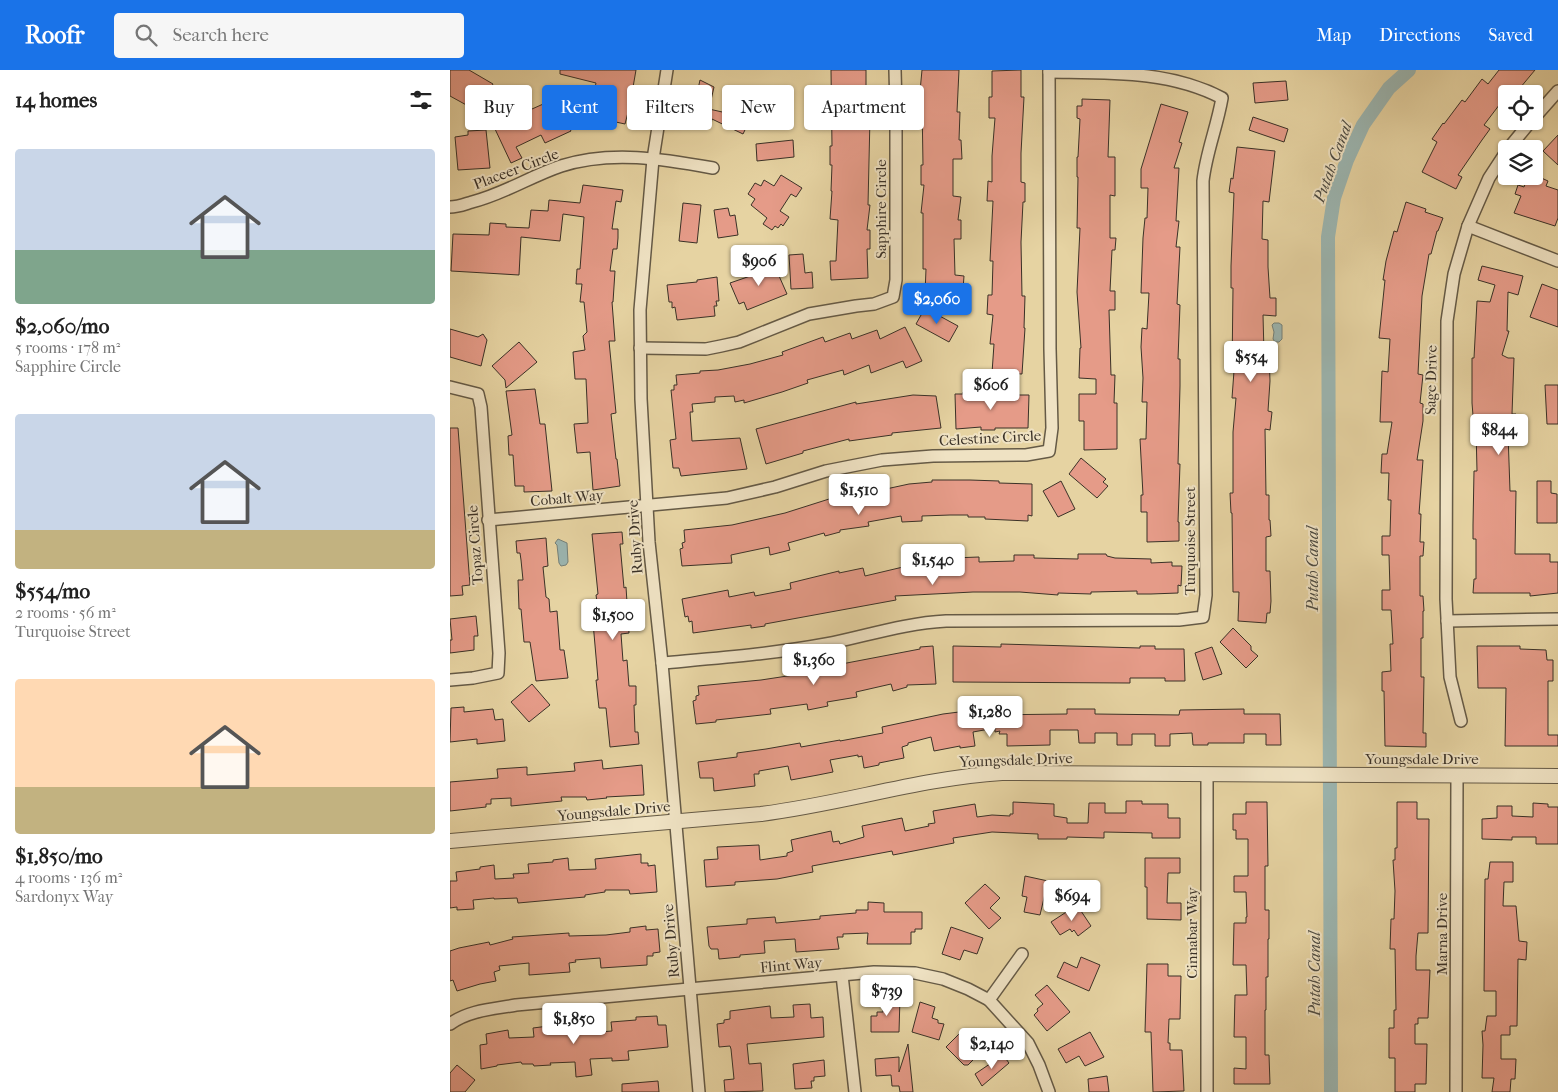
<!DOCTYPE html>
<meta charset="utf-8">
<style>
:root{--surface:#fff;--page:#f6f6f6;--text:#222;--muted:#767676;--accent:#1a73e8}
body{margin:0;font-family:"IM FELL French Canon",serif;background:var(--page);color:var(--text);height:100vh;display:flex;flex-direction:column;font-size:19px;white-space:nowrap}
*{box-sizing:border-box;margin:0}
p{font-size:16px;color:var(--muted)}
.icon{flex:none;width:28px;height:28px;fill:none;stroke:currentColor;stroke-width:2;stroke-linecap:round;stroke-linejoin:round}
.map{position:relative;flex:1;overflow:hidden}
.drawer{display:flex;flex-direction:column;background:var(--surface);width:450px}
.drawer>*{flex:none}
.hud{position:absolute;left:15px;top:15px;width:475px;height:45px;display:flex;gap:10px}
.fabs{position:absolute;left:1048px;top:15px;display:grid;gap:10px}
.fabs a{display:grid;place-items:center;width:45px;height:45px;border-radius:5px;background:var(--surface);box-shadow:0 1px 4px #0004;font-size:25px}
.price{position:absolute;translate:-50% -42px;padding:0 11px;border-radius:5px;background:#fff;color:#222;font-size:16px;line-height:32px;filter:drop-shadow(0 1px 2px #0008)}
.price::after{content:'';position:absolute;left:50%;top:30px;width:15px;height:11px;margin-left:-8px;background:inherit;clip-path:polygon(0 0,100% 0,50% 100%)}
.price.selected{background:var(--accent);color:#fff}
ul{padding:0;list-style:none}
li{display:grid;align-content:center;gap:10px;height:265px;padding:0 15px}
li span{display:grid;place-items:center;height:155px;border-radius:5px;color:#555}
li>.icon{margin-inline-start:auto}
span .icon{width:90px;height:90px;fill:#fffc;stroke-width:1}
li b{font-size:21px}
h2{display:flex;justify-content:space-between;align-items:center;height:60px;padding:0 15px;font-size:21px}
.pill{padding:0 18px;border-radius:5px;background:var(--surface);box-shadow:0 1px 4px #0004;font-size:18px;line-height:45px}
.pill.selected{background:var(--accent);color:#fff}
header{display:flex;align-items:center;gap:30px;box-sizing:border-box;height:70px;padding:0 25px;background:var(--accent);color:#fff}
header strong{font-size:24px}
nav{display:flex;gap:28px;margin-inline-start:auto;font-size:18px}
.search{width:350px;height:45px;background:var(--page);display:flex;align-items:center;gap:12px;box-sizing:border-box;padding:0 18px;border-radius:5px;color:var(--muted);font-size:19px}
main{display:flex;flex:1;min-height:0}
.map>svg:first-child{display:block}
.water{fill:#9bb5b0;stroke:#748079}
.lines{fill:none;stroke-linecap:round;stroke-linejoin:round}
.canal{stroke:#9bb5b0;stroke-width:14}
.building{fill:#e59b88;stroke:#3a3127}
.minor-casing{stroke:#655a46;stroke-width:14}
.tertiary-casing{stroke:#655a46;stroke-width:16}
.minor{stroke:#efe2c3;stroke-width:11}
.tertiary{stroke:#efe2c3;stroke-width:14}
.labels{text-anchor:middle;stroke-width:4;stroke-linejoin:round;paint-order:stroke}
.street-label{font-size:15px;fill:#3a3127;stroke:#efe2c3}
.water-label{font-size:16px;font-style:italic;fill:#4d4b42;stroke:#efe2c3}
</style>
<header>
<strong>Roofr</strong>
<div class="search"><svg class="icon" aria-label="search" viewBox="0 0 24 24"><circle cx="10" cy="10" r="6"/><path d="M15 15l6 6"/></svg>Search here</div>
<nav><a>Map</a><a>Directions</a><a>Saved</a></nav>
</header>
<main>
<section class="drawer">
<h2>14 homes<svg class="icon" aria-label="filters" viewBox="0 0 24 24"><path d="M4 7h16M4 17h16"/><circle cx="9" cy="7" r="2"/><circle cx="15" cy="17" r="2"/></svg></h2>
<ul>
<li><span style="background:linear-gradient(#c9d6e8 65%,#7fa58c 0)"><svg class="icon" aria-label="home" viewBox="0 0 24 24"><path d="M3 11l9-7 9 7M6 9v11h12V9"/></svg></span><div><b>$2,060/mo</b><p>5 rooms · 178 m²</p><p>Sapphire Circle</p></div></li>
<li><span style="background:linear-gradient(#c9d6e8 75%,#c2b280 0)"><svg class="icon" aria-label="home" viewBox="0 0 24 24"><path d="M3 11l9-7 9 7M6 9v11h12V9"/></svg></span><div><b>$554/mo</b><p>2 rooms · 56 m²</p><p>Turquoise Street</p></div></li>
<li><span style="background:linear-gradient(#ffd9b3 70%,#c2b280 0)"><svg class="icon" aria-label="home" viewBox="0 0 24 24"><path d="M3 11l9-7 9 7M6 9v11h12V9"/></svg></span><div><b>$1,850/mo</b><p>4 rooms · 136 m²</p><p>Sardonyx Way</p></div></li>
</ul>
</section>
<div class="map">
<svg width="1108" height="1022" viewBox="0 0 1108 1022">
<rect width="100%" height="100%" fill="#e6d3a2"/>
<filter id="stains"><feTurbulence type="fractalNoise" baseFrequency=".004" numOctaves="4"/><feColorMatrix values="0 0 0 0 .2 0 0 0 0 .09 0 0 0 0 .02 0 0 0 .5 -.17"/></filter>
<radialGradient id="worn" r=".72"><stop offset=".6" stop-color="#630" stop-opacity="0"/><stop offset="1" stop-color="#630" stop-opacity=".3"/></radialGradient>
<g class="water">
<path d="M824,253H829L832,255V269L829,272H825L823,269L824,262L822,255Z"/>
<path d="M108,469L117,473L118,492L116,495L111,496L109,493L107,475L105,473Z"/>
</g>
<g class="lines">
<path class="canal" d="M881,1022L878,167L884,128L897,90L913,55L939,18L959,0"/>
</g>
<g class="building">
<path d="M0,0H19L43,14L37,24L30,20L20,37L0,26Z"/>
<path d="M110,0H186L182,23H183L175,54L143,47L146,31H142L146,13L110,4Z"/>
<path d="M381,0H416V16H419L418,47H420L418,135H420L417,160H420V179H417L418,208L381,210L380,191H386L388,150L380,149L382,121H381L382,95H380V76H382Z"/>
<path d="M472,0H509L507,42H510L509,70H511L512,89H503V126L511,127L508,150H511V169H504L505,205L514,206L512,233L480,230L483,224H475L476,199H473V143H471L474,115H471V95H473L472,32H469Z"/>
<path d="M571,0V27H574L571,83V112L575,113V132H573L571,172L572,226H575L574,258H575L572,304L542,303L544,274H540L543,245L537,244L538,225H542L543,191H540L543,131H537L538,111L542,112V86L545,48H539V27H542V1Z"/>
<path d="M1049,0H1085L1065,24H1056V26L1034,55L1040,59L1032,70L1008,105L1012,107L1006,119L972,102L987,72L982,69L993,53L994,54L1012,30L1015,32L1032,9L1038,14Z"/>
<path d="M250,10L264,17L259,39L281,44L289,29L306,37L293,64L262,49L261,55L248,52L250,43L243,42Z"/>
<path d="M836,11L838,30L805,33L803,13Z"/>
<path d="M109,27L113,37L110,38L121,61L95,73L91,65L66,77L72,88L61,93L45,59L55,58L41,50L70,36L73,43Z"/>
<path d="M632,29L660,30L658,87H665V126L660,125V168H666L665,180H662L660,221H665V240H659L661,305H665L664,333H667V379L634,380V351H629V324H646V309L629,308L630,278H631L627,222L630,158H627L628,107H627V87H628L630,49L627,48V36H632Z"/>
<path d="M711,34L738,42L729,72L732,73L724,98H729L726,151H729L726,177H730L727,234L730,235L728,289H730V316L728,394H730L728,452H729V471L697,472V442H691V425H693L690,369H696L697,332H692L693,308L691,277L692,258L697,259L699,223H691L693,168L695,148H697L698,118H691V99Z"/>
<path d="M803,47L838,59L834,72L799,60Z"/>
<path d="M36,60L40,98L8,100L5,67L18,65V61Z"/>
<path d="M1108,65V95L1093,81Z"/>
<path d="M343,70L344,87L307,91L306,74Z"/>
<path d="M787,77L825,81L819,132L813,131L812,169L818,170V197L820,228H826V246L813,245L814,283H819L820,311L818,341L822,342L820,360L815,359L816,425H819V450H820L821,466L816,467V501H820L821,531L820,543H817L816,553L788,551L789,522H783L782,443H781L780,423H783V362L786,328H782L784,301H782L783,218H781V196L784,123L779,122L781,108L783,109Z"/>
<path d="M331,105L352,118L346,127L341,124L330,141L339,147L333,156L331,154L328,158L325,156L322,160L313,154L317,148L301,135L305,129L298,124L305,113L311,116L314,110L324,116Z"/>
<path d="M1078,106H1087L1098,111L1096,116L1108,120V148L1105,156L1064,143L1071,126L1065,124L1068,115L1074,117Z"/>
<path d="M133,115L173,120L171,132L166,131L162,159H168V168L167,179H163L160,201H165L163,232H162L165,271H159L166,343L161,344L166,389H167L170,416L143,420L140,382L127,383L124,354L138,353L136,309H125L123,282L135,280L133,266L137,262L134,232H130L132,214H126L127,199H130L134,147L113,144L110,171L71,167L69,205L1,201L3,164L39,165L40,153L56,154V157L79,158L81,140L98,141L99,130L130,133Z"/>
<path d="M956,132L976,139L975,142L993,148L988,161H987L981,184H979L972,226L968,304L973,305L970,333L973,334V351L967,390H973L969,444H971L970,472H974L973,486H970V526H973L974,541H973V568H971V607H974L973,663H976V677L935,676L934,621H932V602L941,601L940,574H943L941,540H932V520H940L939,485H932V466H940L941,430H938L939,403H931L932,384H937L942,352H930L932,301L938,302L940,269L929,268L935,210H933L936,191L944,161L947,162Z"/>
<path d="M233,133L251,135L247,173L229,171Z"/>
<path d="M278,138L280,146L285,145L288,165L268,168L264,140Z"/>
<path d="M353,184L355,203L362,202L363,218L341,219L339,185Z"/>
<path d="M322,190L337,224L297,240L294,232L289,234L280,213L309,203L306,197Z"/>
<path d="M1032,196L1073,206L1068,225L1058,222L1057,261H1059L1052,285L1058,288H1064L1062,344H1066V363H1058L1060,421H1066L1065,484H1100V492H1108V523L1080,526V523H1023L1024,509H1026V469H1023V455L1024,401H1027L1026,358H1024L1022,333V288H1024L1027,231L1040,232L1045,215L1028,210Z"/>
<path d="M267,207L269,231H266L267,236H264L265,246L227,250L225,237L222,238V232H219L217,215L247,212V210Z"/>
<path d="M1092,214L1108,220V257L1080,247Z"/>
<path d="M475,238L508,256L499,272L466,254Z"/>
<path d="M455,257L472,291L456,298L453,291L421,303L419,295L394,305L393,300L357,310L358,313L332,322L294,333V330L285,332L284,326L265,327V332L242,334L243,342H240L242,371L290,368L297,399L231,406L229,398H223L220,370L226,369L221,320H224V315H227L226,305L250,303V301L268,300L300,294L333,285L332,282L373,267L375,272L400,263L402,269L427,260L430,269Z"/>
<path d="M0,259L28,267L33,264L37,270L31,296L0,287Z"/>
<path d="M69,272L87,292L56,318L55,310L42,296Z"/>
<path d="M1095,315H1108V354H1097Z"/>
<path d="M85,319L90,354H95L102,421L74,422V416H65L63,385H59L58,366L62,365L56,321Z"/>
<path d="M513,322H551V325H579L578,358H545V360H531V357L506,359L505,324H513Z"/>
<path d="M463,325L486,326L491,358L442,363V365L399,371V369L353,381V383L316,394L306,359L406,332V334Z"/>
<path d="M0,358H8L20,515L12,516L13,525L0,526Z"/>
<path d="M631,388L656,409L653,412L658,416L647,428L619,404Z"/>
<path d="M482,410H520L549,411V413L582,414V446L578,445V451L535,449V447H518V445H500L472,446V451L452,452L451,446L418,452L419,456L390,460V462L375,466L374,463L338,473L340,480L320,485L319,477L281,485L282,493L232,496L230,479L233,478L232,473L235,472L234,460L282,455L335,443L398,423L412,420L413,424L459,414L482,412Z"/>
<path d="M611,411L625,439L608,447L593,421Z"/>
<path d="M1087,411H1101V423L1107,424V453H1087Z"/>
<path d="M172,462L173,474H170L174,518L176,517L179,563L171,564L173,591L177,590L179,616H186V635H184L185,662H188L189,674L160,677L156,638H149L146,610H148L147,598L142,541L148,540L146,525L148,524L142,464Z"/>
<path d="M96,468L98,496L93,497L96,527L99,529L100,542L107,541L110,580H114L118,608L86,611L80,572H74L71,539H69L68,510H73L71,490L70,483H67L66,471Z"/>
<path d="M628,484H656L657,486L665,488L701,489V493L722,492V496H732L731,516L728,515V523L701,524H687V521L641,522V524L608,523V525L570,522H523L445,526L446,530L315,554V556L301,558V555L243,563L242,551L239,552L238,546L235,547L232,529L278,520L279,527L304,522L305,526L341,519L340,513L389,501V503L413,498L415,506L453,497L452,489L502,485V488L529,487V492L564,491V485H584V488L628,489Z"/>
<path d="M26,546L28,566H24V580L0,583V570H2L0,549Z"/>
<path d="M783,558L801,576V580L808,586L796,598L770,572Z"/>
<path d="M551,574L690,578V576H705V579H734L735,611H715V608H680V613L503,612V576L551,577Z"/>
<path d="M483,576L486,614L457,615V617L443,621L441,614L406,622L407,627L377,632L378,636L358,640L357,634L320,639L321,644L266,650V652L246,654L243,631L246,630V626L249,625L248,616L311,610L357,603V601L381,597V596L470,579V577Z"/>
<path d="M1027,576H1070V579L1096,580L1097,590H1103V611H1098V665H1108V676H1055L1056,618H1028Z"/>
<path d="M762,577L772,604L753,610L745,583Z"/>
<path d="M82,614L100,635L79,652L61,632Z"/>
<path d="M14,637V642L43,639L45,650L53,649L55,671L27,674V669L0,672L1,638Z"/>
<path d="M533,639L534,645L617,644V639H645V644L729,645L730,640L794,639V644H830L831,675H816V664H794V673H758V675H743L742,663L720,664V676H705V664H682V675H667V663H645V673H629L628,660H600V675L557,676V664H549L550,661L545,662V658L523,662L525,676L510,678V676L484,681L481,667L458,673V675L452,677L454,688L429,693V695L414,698L412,686L408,687V685L380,690L383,702L368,705L341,710L338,696L309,701V704H304L305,716L264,721L263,708H250L248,692L287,687V683L316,679L350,673L351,677L390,670V671L433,663L432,657L493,644Z"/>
<path d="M152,690L153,699L192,695L194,725L156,727L157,728L137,730L136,727H111L112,731L61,736V728L41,729V734H36V737L0,741V712L48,708L47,699L77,697V705L125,701L124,693Z"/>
<path d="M676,731H692V734H718V748H730V768H702V763L654,762V768L617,767V769H588V764L542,762L503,768L504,773L443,785L442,781L362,796L363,802L327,809L285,812V815L256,817L254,790L268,789L267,777L309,775L310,790L323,788L337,786V783L343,781L341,770L381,761L383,772L389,771L390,774L414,767L412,756L452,748L455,761L479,756L478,754L485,753L483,741L525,734L527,747L542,745L560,746V744H563V732L604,734V746L617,748V753H638L639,733H655V743H676Z"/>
<path d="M796,732H817L818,796H815V840H819V869H818V907H816V940H815V985H819L820,1014H784V998L796,999V967H784L785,925H797L796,895H783L784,853H796V847H797L796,822H784V806H798V769H786V760H783V744H796Z"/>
<path d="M947,732H967V749H979L978,863H968L966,886V900H980L978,948H968V954H965V974H977L976,1014H965V1022H945V988H939V958H944V940H946L945,879H940L941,849H944L945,821L943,790H945V778H947Z"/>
<path d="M1083,733L1098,734V737H1108V774H1086V767H1062V770L1032,769V749L1047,748V736H1062V746L1083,747Z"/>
<path d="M191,784V793H198V796L205,795L207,822L180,824L179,820H155V822L135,825V827L68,833L67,828L44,829V828L23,830L24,839L7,840V837L0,838V811H7L6,802L30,799V797L44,795L45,809L64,808L63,804L79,803L78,794L103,792V790L118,788L119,800L146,799L145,789Z"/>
<path d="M695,788H730V803H718L717,833H731V850L697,849V817H695Z"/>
<path d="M1040,792H1063V812H1054L1053,836H1066L1069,871L1077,872L1076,890L1068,889L1067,956H1060V965H1051V989H1066L1065,1009H1061L1060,1022H1042L1044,1008H1032L1033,975L1032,961H1035L1037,946H1046V921H1034L1035,809H1038Z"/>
<path d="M575,806L598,811L590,845L574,842L577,827L572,826Z"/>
<path d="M535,814L550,828L540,838L551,848L539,859L515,833Z"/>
<path d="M418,832L434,833V842H472V859H465V862H461V874H417L418,863L393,864V867H387L389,879L346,882L345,869L314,871L315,883L290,885V887L269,889L268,879H261L259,876L257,857L297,854V849L325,847L326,853L370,849V846L406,843V840H418Z"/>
<path d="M627,835L641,856L628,866L624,860L622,862L620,859L610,865L601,852Z"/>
<path d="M196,856V860L208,859L210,882L203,883V886H197V895L151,898L150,888L125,890L126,892L119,893L120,902L79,905V893L49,896L50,900L44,902L46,911L30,914L7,921L3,910L0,911V881L9,878L39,872L40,875L63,869L62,867L119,863V866L156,865L180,862V858Z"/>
<path d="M501,857L533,868L527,884L514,880L510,890L492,884Z"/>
<path d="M631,887L650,895L639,921L607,907L614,892L627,898Z"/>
<path d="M697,894H718V906H731L730,949H719L718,973H720V980H732L734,1021L703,1022L701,962H695Z"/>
<path d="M597,915L620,942L597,961L584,945L588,941L587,939L593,934L585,925Z"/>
<path d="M433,928H450L449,962H421V946H427V942H433Z"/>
<path d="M470,932L485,937L482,948L488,950V953L494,954L489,970L462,962Z"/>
<path d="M360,934L361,948L373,947L374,967L297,974L299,994L311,993L313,1021L275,1022L274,1010L284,1009L281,979L280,976L269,977L267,954L274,953V950L280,949V941L320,936L321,948L344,947L343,935Z"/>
<path d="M207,946L208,955H216L218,977L178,981L179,990L162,991V988L140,989L142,1005L126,1007L125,992L100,993L101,995L84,996L83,994H72L71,992L47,995V996L31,999L30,975L37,974L36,964L58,960L59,968L84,967L83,958L122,953L124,964L162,961L161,952L186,950V947Z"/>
<path d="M530,961L541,972L518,995H514L496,977L511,962L522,970Z"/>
<path d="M640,962L654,987L635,996L629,986L616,993L608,979Z"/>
<path d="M458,974L463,1022H450L449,1016H442L441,1005L426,1006L425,989L449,987V1002Z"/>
<path d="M553,985L559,993L532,1016L525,1004Z"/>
<path d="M374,990L375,1006L364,1007V1011H361L362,1018L345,1019L343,994Z"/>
<path d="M7,995L25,1010L15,1022H0V1003Z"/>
<path d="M657,1006L659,1022H639L638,1009Z"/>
<path d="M208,1011L209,1022H172V1014Z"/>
</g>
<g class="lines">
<g class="minor-casing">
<g id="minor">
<path d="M217,0L203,89L190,240L191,329L199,472L212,593L249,1022"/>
<path d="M1084,48L1108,21"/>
<path d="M1058,79L1081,51"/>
<path d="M0,137C8,137 15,134 22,132C54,124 81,106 111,96C161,80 213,89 263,98"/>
<path d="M1018,156L1108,191"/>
<path d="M190,278L256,279L271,276L289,272L359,244L406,236L424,234L443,227L446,210V39L445,0"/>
<path d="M0,317L28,324L31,337L49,583L48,603L23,608L0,610"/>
<path d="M38,450L277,428L325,417L376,401L432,390L483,386L576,385L599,381L602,358L600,279L599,0"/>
<path d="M997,551L1108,549"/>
<path d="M212,593C267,588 322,584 376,574C416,566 455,553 496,551L729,550L753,547L756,525L753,111C756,83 767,57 772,28C719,0 657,3 599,2"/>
<path d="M1011,651L1000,607L996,529L997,251L1004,204L1018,156L1039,108L1056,82"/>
<path d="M757,704V1022"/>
<path d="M392,905L405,1022"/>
<path d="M539,930L572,884"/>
<path d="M0,954C19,940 44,939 66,935L424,902L465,903L493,909L518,919L539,930L578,973L589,995L599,1022"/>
<path d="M1006,1022L1007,706"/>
</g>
</g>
<g class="tertiary-casing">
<path id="tertiary" d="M0,771L311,744C392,734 471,708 552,703L1108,706"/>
</g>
<use href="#minor" class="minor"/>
<use href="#tertiary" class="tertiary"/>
</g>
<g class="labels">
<g class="street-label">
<text transform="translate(66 99) rotate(-21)" y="5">Placeer Circle</text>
<text transform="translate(431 139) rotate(-90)" y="5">Sapphire Circle</text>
<text transform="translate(981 310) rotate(-89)" y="5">Sage Drive</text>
<text transform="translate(540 368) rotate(-3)" y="5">Celestine Circle</text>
<text transform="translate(117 428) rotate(-5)" y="5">Cobalt Way</text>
<text transform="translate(185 467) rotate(-94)" y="5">Ruby Drive</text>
<text transform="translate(740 471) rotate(-90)" y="5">Turquoise Street</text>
<text transform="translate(25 475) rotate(-94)" y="5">Topaz Circle</text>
<text x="972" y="694">Youngsdale Drive</text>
<text transform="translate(566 690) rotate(-2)" y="5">Youngsdale Drive</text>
<text transform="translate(164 741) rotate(-5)" y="5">Youngsdale Drive</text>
<text transform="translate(742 863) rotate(-90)" y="5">Cinnabar Way</text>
<text transform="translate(992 864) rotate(-90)" y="5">Marna Drive</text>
<text transform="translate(221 871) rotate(-95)" y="5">Ruby Drive</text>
<text transform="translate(341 895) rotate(-5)" y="5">Flint Way</text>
</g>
<g class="water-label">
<text transform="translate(882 92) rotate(-70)" y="6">Putah Canal</text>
<text transform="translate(862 499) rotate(-90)" y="6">Putah Canal</text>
<text transform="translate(864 904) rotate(-90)" y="6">Putah Canal</text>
</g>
</g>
<rect width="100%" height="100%" filter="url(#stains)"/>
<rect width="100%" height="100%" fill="url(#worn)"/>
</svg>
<div class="fabs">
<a><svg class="icon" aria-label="locate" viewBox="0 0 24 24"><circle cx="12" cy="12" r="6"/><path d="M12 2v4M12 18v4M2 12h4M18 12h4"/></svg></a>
<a><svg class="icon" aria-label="layers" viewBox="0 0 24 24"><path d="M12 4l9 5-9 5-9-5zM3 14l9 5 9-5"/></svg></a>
</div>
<b class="price" style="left:309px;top:217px">$906</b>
<b class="price selected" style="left:487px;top:255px">$2,060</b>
<b class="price" style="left:801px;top:313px">$554</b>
<b class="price" style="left:541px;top:341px">$606</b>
<b class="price" style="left:1049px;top:386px">$844</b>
<b class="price" style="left:409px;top:446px">$1,510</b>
<b class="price" style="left:483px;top:516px">$1,540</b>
<b class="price" style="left:163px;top:571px">$1,500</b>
<b class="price" style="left:364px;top:616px">$1,360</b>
<b class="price" style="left:540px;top:668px">$1,280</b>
<b class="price" style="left:622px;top:852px">$694</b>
<b class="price" style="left:437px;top:947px">$739</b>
<b class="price" style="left:124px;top:975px">$1,850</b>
<b class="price" style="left:542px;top:1000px">$2,140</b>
<div class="hud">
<a class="pill">Buy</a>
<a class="pill selected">Rent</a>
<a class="pill">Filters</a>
<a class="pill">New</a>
<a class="pill">Apartment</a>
</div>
</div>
</main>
